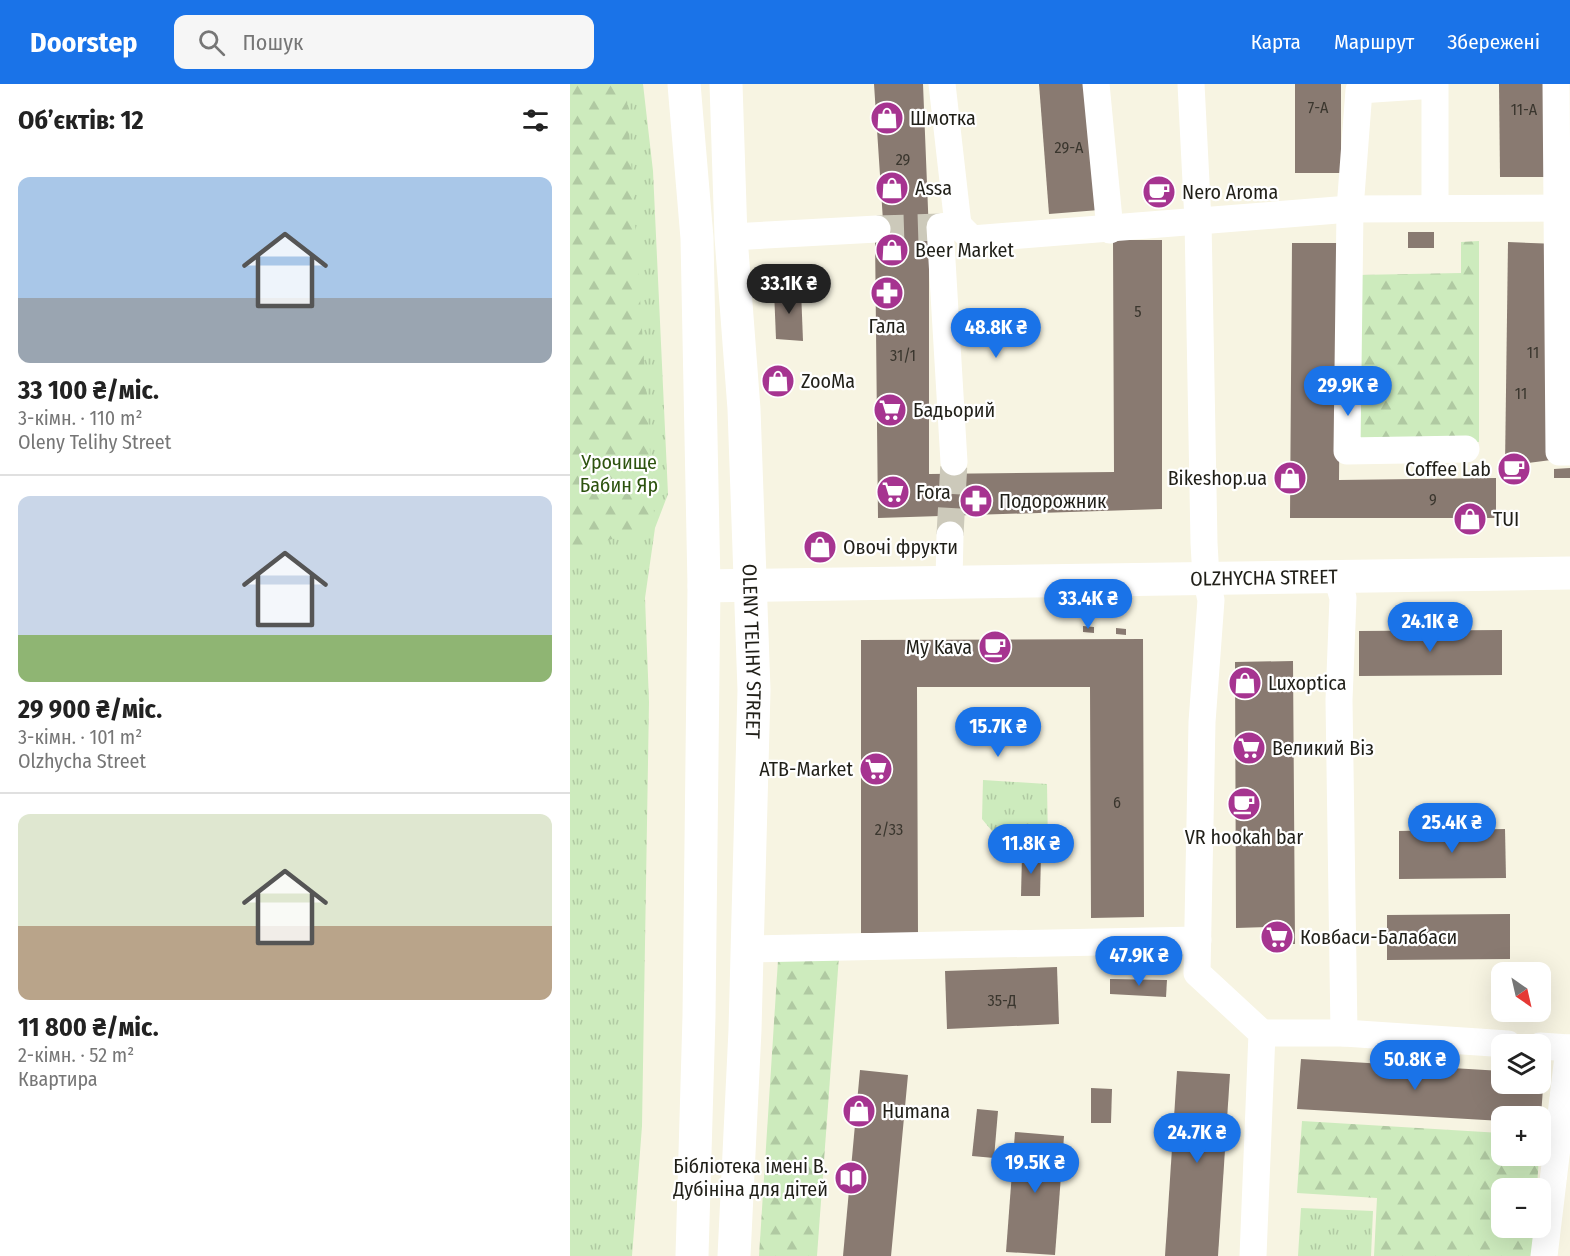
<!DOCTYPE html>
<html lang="uk">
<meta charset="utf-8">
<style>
:root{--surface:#fff;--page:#f6f6f6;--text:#222;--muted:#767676;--line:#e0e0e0;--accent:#1a73e8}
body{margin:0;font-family:"Fira Sans Condensed",sans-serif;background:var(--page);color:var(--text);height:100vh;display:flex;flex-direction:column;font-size:22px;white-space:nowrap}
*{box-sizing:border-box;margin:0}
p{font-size:20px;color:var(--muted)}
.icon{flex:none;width:33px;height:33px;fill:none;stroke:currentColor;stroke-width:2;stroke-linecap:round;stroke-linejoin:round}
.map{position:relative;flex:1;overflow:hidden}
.side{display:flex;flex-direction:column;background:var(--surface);width:570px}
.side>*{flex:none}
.needle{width:39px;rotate:146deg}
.fabs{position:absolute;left:921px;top:878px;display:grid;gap:12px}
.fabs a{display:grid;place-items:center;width:60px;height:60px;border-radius:12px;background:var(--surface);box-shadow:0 6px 24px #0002;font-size:30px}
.price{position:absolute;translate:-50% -51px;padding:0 14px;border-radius:21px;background:var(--accent);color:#fff;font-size:20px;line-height:39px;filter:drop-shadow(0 2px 3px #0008)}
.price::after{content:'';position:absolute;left:50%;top:36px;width:18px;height:14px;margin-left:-9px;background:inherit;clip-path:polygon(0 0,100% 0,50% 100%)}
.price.on{background:#222;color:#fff}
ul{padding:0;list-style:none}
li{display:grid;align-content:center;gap:12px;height:318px;padding:0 18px}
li+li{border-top:2px solid var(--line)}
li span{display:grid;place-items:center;height:186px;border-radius:12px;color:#555}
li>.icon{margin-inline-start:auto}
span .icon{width:108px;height:108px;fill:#fffc;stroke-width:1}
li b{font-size:26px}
h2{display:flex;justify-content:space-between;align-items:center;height:72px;padding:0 18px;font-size:26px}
header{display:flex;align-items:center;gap:36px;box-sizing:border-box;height:84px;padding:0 30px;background:var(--accent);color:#fff}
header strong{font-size:28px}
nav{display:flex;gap:33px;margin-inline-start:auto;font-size:21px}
.search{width:420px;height:54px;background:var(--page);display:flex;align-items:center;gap:15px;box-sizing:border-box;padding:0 21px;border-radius:12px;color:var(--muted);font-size:22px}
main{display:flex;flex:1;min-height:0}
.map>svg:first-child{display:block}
.grass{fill:url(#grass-tufts)}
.forest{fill:url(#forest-firs)}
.building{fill:#897a71}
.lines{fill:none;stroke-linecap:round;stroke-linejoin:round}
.minor-tunnel{stroke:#ccc9ba;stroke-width:27;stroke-dasharray:27 14;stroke-linecap:butt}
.minor{stroke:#fff;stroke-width:27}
.major{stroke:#fff;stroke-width:33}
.labels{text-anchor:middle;stroke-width:4.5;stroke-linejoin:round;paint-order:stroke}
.number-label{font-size:16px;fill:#3a362e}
.poi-label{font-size:20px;fill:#201f18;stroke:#fff;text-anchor:start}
.park-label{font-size:20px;fill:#2d530f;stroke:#fff}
.street-label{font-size:20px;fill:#201f18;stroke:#fff}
</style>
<header>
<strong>Doorstep</strong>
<div class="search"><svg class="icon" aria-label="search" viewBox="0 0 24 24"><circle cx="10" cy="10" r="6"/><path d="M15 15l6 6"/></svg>Пошук</div>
<nav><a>Карта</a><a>Маршрут</a><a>Збережені</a></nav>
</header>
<main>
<section class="side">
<h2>Об’єктів: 12<svg class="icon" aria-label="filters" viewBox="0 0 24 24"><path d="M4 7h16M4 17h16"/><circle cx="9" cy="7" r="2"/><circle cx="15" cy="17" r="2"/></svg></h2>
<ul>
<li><span style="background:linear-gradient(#a9c7e8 65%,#9aa5b1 0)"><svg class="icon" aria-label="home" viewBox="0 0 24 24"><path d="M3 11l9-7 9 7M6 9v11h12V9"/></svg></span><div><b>33 100 ₴/міс.</b><p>3-кімн. · 110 m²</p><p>Oleny Telihy Street</p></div></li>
<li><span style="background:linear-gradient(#c9d6e8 75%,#8fb573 0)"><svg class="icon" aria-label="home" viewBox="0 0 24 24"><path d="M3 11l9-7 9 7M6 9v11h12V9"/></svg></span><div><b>29 900 ₴/міс.</b><p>3-кімн. · 101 m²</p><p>Olzhycha Street</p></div></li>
<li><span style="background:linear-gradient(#dfe7d0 60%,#b9a48a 0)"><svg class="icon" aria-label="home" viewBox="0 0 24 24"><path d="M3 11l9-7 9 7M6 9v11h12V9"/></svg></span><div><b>11 800 ₴/міс.</b><p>2-кімн. · 52 m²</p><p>Квартира</p></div></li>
</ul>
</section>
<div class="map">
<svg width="1000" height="1172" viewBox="0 0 1000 1172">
<defs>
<pattern id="grass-tufts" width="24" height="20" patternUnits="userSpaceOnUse" patternTransform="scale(1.5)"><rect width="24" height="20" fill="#cdebbd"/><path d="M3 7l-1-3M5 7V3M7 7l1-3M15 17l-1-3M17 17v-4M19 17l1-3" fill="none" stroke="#b0c9a2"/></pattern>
<pattern id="forest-firs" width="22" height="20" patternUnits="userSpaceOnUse" patternTransform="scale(1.5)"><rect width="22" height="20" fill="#cdebbd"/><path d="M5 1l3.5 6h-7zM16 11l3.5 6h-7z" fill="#b0c9a2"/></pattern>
</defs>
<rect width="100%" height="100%" fill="#f7f4e2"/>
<g class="grass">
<path d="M0,0H73L83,87L98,410L85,444L75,514L79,618L72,1042L62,1172H0Z"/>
<path d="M413,696L477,700L478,764L437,765L412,735Z"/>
<path d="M731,1124L803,1127L801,1172H728Z"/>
</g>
<g class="forest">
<path d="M0,0H56L85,444L0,466Z"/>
<path d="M909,157V358H784L787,191L891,189V158Z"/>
<path d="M269,872L247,1172H189L208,876Z"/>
<path d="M732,1037L931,1049L932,1071H969L967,1104H932V1143H965L963,1172H804L807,1114L727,1109Z"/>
</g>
<g class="building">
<path d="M304,0H353L359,150V390L544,388L543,156H592V425L308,434L305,152H314Z"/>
<path d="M469,0H519L529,126L479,130Z"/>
<rect x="725" y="0" width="46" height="89"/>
<path d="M929,0H978L979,93H930Z"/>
<rect x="838" y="148" width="26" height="16"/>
<path d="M938,158L988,160L989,375L935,382Z"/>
<path d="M722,159H771L769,396L926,394V434H720Z"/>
<path d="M204,206H231L233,257L206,255Z"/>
<rect x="205" y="291" width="8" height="22"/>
<path d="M1000,384V394H984V385Z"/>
<rect x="245" y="448" width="9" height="19"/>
<path d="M513,542L524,543V549L513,548Z"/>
<path d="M546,544L556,545V551L546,550Z"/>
<path d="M932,546V591L789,592V547Z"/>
<path d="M573,555L574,833L521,834L520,603H347L348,849H291V556Z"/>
<path d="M723,577L725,860H698V843L666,844L665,578Z"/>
<path d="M935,745L936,794L829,795V747Z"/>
<path d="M452,770L471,771L470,812H451Z"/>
<path d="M940,830V875L817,876V831Z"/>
<path d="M487,883L489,940L377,945L375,887Z"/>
<path d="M540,895L597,896L596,913L540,910Z"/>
<path d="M731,975L932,987V999H970V990H974L971,1032H932V1037L727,1025Z"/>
<path d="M290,986L338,991L321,1172H273Z"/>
<path d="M607,987L660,990L648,1172H595Z"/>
<path d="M521,1004L542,1005L541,1039H521Z"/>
<path d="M407,1025L428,1027L424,1074L402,1072Z"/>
<path d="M445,1048L494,1052L485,1171L436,1168Z"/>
</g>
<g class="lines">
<g class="minor-tunnel">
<path d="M307,145L370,143"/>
<path d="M380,451L384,378"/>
</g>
<g class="minor">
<path d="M372,0L388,141"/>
<path d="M526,0L540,146"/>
<path d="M621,0L628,137L634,459L636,494L641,516L632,638L627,889L692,949L683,1172"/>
<path d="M986,0L989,368H1000"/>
<path d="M865,124V1L789,6L780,125L777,367L896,365"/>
<path d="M161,153L307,145"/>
<path d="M384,378L370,143L388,141L402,155L780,125L1000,124"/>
<path d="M767,493L773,514L769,616L774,949"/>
<path d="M379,498L380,451"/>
<path d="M177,865L628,856"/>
<path d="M692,949H774L938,960"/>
<path d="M970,962L1000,964"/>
<path d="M974,1172L999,964"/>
</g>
<g class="major">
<path d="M114,0L127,154L134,502L129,932L122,1172"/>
<path id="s1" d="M156,0L161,153L174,325L184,606L175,946L164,1172"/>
<path id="s2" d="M134,502L1000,489"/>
</g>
</g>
<defs>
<g id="shop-disc" transform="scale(1.725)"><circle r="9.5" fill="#a63490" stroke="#fff"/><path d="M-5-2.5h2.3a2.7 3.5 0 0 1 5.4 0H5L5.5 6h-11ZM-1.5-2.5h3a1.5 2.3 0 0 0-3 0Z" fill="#fff"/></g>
<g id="cafe-disc" transform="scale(1.725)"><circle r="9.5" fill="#a63490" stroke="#fff"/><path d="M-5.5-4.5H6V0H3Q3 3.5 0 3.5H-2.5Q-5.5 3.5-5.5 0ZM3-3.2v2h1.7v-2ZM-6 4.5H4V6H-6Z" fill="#fff"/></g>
<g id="pharmacy-disc" transform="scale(1.725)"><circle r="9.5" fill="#a63490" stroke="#fff"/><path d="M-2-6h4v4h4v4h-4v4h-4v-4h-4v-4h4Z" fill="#fff"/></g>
<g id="supermarket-disc" transform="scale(1.725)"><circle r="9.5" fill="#a63490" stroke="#fff"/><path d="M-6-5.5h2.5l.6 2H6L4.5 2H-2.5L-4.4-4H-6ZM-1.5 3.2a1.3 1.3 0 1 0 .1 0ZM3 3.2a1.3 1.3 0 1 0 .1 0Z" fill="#fff"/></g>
<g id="library-disc" transform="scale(1.725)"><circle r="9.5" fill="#a63490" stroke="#fff"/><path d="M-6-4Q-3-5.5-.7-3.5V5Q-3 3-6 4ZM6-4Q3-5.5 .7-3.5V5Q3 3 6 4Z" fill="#fff"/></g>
</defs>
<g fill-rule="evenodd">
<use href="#shop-disc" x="317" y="34"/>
<use href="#shop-disc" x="322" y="104"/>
<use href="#cafe-disc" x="589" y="108"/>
<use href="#shop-disc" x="322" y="166"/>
<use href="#pharmacy-disc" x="317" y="209"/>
<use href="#shop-disc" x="208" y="297"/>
<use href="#supermarket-disc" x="320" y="326"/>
<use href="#cafe-disc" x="944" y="385"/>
<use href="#shop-disc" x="720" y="394"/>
<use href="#supermarket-disc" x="323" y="408"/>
<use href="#pharmacy-disc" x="406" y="417"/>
<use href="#shop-disc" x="900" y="435"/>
<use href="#shop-disc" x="250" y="463"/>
<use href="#cafe-disc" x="425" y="563"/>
<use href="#shop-disc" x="675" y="599"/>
<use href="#supermarket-disc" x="679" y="664"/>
<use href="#supermarket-disc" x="306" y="685"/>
<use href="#cafe-disc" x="674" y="720"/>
<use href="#supermarket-disc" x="707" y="853"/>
<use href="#shop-disc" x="289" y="1027"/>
<use href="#library-disc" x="281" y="1094"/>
</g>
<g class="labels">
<g class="number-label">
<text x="748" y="29">7-А</text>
<text x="954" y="31">11-А</text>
<text x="499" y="69">29-А</text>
<text x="333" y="81">29</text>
<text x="568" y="233">5</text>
<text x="963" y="274">11</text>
<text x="333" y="277">31/1</text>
<text x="951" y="315">11</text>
<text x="863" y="421">9</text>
<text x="547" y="724">6</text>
<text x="319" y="751">2/33</text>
<text x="432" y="922">35-Д</text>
</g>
<g class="poi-label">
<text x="340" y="41">Шмотка</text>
<text x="345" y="111">Assa</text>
<text x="612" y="115">Nero Aroma</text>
<text x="345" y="173">Beer Market</text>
<text x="317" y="249" text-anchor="middle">Гала</text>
<text x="231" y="304">ZooMa</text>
<text x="343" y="333">Бадьорий</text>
<text x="921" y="392" text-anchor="end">Coffee Lab</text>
<text x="697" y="401" text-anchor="end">Bikeshop.ua</text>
<text x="346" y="415">Fora</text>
<text x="429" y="424">Подорожник</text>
<text x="923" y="442">TUI</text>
<text x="273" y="470">Овочі фрукти</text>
<text x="402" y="570" text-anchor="end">My Kava</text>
<text x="698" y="606">Luxoptica</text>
<text x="702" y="671">Великий Віз</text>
<text x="283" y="692" text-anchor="end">ATB-Market</text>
<text x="674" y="760" text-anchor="middle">VR hookah bar</text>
<text x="730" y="860">Ковбаси-Балабаси</text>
<text x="312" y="1034">Humana</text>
<text x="258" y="1089" text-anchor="end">Бібліотека імені В.<tspan x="258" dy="23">Дубініна для дітей</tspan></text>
</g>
<g class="park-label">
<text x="49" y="385">Урочище<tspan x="49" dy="23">Бабин Яр</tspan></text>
</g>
<g class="street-label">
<text dy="7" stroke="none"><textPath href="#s2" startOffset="560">OLZHYCHA STREET</textPath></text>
<text dy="7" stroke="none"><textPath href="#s1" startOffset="568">OLENY TELIHY STREET</textPath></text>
</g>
</g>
</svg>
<div class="fabs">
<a><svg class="needle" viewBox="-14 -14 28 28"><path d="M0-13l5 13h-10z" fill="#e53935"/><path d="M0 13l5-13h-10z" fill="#767676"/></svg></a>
<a><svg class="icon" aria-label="layers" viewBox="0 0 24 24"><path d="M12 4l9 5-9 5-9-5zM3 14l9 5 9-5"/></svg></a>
<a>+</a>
<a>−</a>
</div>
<b class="price on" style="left:219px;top:231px">33.1K ₴</b>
<b class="price" style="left:426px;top:275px">48.8K ₴</b>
<b class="price" style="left:778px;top:333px">29.9K ₴</b>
<b class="price" style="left:518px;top:546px">33.4K ₴</b>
<b class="price" style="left:860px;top:569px">24.1K ₴</b>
<b class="price" style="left:428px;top:674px">15.7K ₴</b>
<b class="price" style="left:882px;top:770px">25.4K ₴</b>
<b class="price" style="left:461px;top:791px">11.8K ₴</b>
<b class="price" style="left:569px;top:903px">47.9K ₴</b>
<b class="price" style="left:845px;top:1007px">50.8K ₴</b>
<b class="price" style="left:627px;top:1080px">24.7K ₴</b>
<b class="price" style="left:465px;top:1110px">19.5K ₴</b>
</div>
</main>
